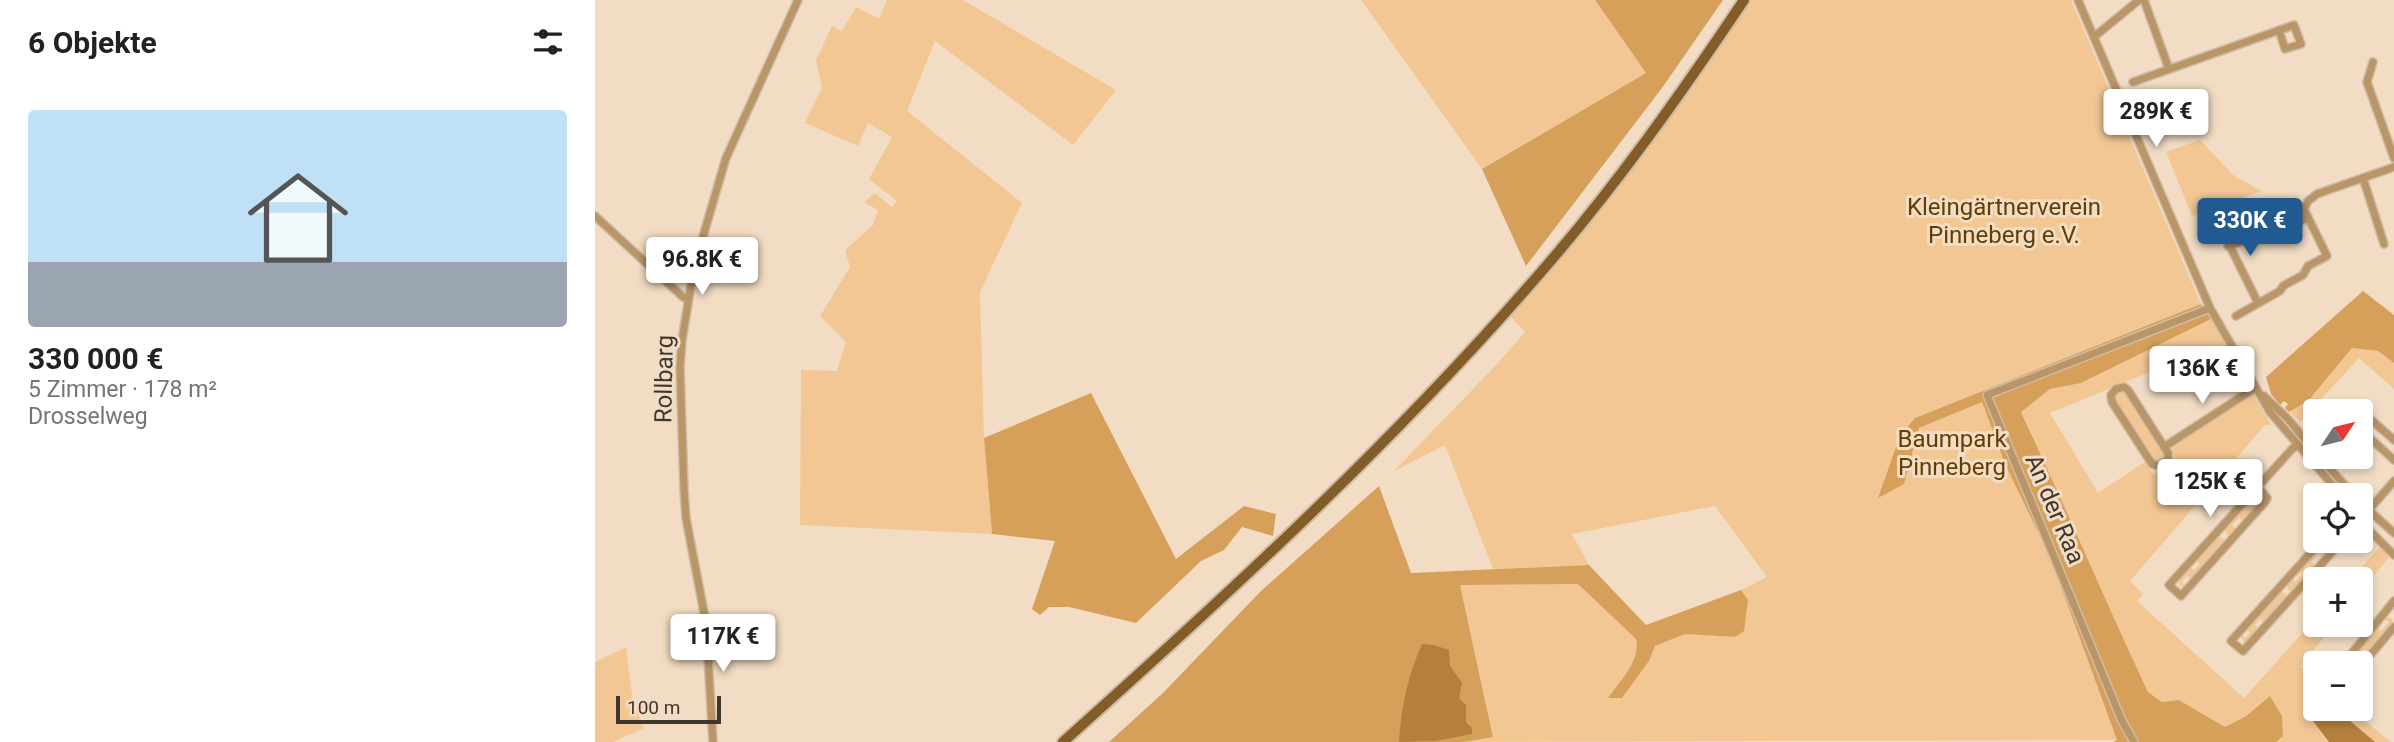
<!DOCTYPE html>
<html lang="de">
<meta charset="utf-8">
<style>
:root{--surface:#fff;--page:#f6f6f6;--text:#202124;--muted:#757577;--line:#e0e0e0;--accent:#215991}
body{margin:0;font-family:Roboto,sans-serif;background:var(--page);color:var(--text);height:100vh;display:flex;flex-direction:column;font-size:26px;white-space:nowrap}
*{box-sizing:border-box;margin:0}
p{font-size:23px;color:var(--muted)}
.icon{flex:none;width:38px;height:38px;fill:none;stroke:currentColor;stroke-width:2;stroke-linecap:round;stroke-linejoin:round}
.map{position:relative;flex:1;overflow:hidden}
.details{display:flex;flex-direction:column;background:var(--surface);width:595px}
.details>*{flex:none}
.needle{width:46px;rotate:55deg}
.buttons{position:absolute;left:1708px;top:399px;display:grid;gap:14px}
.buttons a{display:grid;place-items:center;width:70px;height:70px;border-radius:7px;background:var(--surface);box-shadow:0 4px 10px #0003;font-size:35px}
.scale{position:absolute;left:21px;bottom:18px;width:105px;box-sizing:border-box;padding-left:7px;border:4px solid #3f372d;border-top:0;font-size:19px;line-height:24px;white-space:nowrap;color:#3f372d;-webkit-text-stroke:5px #f2ddc4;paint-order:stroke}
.price{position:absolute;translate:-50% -60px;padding:0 16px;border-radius:7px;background:#fff;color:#222;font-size:23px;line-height:46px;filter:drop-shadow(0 2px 4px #0008)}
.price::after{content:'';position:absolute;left:50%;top:42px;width:21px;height:16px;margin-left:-10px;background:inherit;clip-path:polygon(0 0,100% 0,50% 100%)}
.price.current{background:var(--accent);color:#fff}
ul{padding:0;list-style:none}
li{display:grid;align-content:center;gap:14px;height:371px;padding:0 28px}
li+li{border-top:2px solid var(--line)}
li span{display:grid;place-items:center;height:217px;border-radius:7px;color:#555}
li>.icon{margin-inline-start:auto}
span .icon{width:126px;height:126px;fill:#fffc;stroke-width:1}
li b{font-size:30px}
h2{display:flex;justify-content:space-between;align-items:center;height:84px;padding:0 28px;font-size:30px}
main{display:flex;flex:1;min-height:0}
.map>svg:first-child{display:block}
.green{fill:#f2c794}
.forest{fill:#d6a05b}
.water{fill:#b5803b}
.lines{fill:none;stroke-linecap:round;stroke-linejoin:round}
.street-casing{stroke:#cebca6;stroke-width:10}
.primary-casing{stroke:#cebca6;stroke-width:14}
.street{stroke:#ba9568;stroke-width:7}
.primary{stroke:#835c27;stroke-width:10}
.labels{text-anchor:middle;stroke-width:6;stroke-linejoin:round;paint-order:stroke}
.park-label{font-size:24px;fill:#613e04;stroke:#f2ddc4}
.street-label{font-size:24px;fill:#3f372d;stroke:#f2ddc4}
</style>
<main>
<section class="details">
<h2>6 Objekte<svg class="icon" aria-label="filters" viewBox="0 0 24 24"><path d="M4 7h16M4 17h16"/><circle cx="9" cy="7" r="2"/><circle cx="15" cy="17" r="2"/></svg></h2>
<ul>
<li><span style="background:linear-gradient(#bfe0f5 70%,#9aa5b1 0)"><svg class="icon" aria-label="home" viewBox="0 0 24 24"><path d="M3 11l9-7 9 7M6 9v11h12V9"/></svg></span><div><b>330 000 €</b><p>5 Zimmer · 178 m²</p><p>Drosselweg</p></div></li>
</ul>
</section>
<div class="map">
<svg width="1799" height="742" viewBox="0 0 1799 742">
<rect width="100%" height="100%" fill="#f2ddc4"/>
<g class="green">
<path d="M292,0H368L521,90L478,145L340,41L312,111L427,203L385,292L389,438L397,534L205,525L206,370L242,371L251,342L225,316L255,267L250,250L278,225L283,210L269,202L280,193L297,207L302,201L274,179L297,137L273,123L263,146L210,123L227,88L221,60L237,26L247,31L261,7L284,19Z"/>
<path d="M766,0H1000L1051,73L887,169Z"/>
<path d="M1156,0H1476L1606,304L1320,418L1309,484L1324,428L1387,402L1410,464L1455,557L1522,740L869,742L898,736L865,585L983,584L1041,639C1046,660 1025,680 1014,698H1027L1054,661L1060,646L1090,634L1140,637L1153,600L1146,590L1172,577L1120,506L977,534L994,565L898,569L850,445L799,471L901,365L930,332L915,316C1003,217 1082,110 1156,0Z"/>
<path d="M1605,140L1639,176L1667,191L1597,216L1571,152Z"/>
<path d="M1616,319L1654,384V388L1642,395L1613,348L1455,413L1503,493L1550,462L1559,475L1580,457L1576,448L1578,445L1658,393L1676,425H1670L1535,581L1548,594L1542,601L1649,698L1720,619V625H1739L1705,667L1720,680V709H1755L1796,742H1681L1688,735L1675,696L1651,716L1630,727L1584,700L1567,702L1553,692C1509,599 1469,504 1426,411L1455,389L1486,383Z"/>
<path d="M1757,348L1783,351L1799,363V389L1764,358L1705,422L1694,412L1713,401Z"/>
<path d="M1523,392H1530L1568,451L1569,455L1565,461H1559L1520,401V394Z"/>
<path d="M1664,494L1668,499L1649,522L1644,518L1637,525L1642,530L1635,536L1632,535L1629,527L1651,503L1655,507L1662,500L1659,496Z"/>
<path d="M1622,536L1629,539V544L1596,580L1592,576L1587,582L1590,585L1585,586L1583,579L1594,566L1599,570L1605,564L1600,560Z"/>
<path d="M1785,547L1794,557L1766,592V579H1756Z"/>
<path d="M1726,549L1729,554L1727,557L1723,554L1716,562L1721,566L1699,590L1694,591L1691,583L1696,578L1700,582L1707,575L1703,570L1721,550Z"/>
<path d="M1686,591L1691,595V599L1670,623L1665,619L1660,625L1664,629L1651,643H1649L1646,635L1650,638L1655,633L1651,629Z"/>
<path d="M1794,617L1798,620L1797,624L1774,652L1769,649L1762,657L1765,660L1758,661L1757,658L1781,627L1786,631L1794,622L1790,619Z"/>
<path d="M31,647L38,703L49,728L18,742H0V662Z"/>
</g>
<g class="forest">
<path d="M1000,0H1128L1067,88L931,266L887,169L1051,73Z"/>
<path d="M1768,291L1799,315V363L1783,351L1757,348L1713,401L1694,412L1690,408L1693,404L1689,401L1685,405L1676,394L1671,377Z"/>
<path d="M1606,304L1616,319L1486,383L1455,389L1426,412C1470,505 1509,599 1553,692L1567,702L1584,700L1630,727L1651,716L1675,696L1687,716L1688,736L1681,742H1518L1522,740L1455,557L1410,464L1387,402L1324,428L1309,484L1283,498L1305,436L1320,418Z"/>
<path d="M496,393L581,559L649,506L681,514L678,536L647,527L629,550L606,561L541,623L474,607H454L445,615L437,609L460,541L397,534L389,438Z"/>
<path d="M784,486L816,573L994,565L1051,625L1146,590L1153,600L1149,631L1140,637L1090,634L1060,646L1054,661L1027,698H1013C1025,681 1046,660 1041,639L983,584L865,585L898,737L869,742H514L568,693L665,592Z"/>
</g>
<g class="water">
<path d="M827,644L839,645L854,650L855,666L867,683L864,698L871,705V722L877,728V734L841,741L804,742C806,708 813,675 827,644Z"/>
<path d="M1720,700V709H1741L1780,742H1734L1718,721L1714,709Z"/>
</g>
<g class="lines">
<g class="street-casing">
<g id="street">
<path d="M1483,0L1615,308L1675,412L1746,495"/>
<path d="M1549,0L1574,69"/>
<path d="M1499,37L1544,0"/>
<path d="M1778,62L1772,82L1799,158"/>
<path d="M1538,82L1699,25L1706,44L1690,49L1684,30"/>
<path d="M1768,178L1789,244"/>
<path d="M0,216L88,297L93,299"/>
<path d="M1624,224L1663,303"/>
<path d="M1633,246L1713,218"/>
<path d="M1641,316L1685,291L1688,286L1708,275L1713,266L1732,256L1709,209L1713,201L1722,194L1799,167"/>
<path d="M1529,387L1533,390L1573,453V459C1567,464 1564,467 1557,464L1517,402L1516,395L1521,389Z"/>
<path d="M1669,396L1693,419L1720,452"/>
<path d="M1756,411L1763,408L1799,440"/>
<path d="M1766,430L1799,460"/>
<path d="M1569,447L1660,388"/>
<path d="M1724,457L1759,495"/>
<path d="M1663,487L1672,498L1670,502L1586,596L1574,585L1697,449L1702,445"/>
<path d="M1766,503L1799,533"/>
<path d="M1766,518L1775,531L1799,555"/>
<path d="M1766,519L1799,481"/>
<path d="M1736,553L1729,546L1720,548L1636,641L1648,651C1681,615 1714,578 1747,541"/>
<path d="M1749,663L1799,601"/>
<path d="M1766,666L1799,627"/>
<path d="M118,742L111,623L91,518L89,489L85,367L87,340L99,267L131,158L203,0"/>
<path d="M1539,742L1527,721L1392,395L1615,308"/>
</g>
</g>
<g class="primary-casing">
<path id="primary" d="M468,742C635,593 800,441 947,271C1021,186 1086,94 1149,0"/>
</g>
<use href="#street" class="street"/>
<use href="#primary" class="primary"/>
</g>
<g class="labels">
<g class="park-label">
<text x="1409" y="215">Kleingärtnerverein<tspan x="1409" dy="28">Pinneberg e.V.</tspan></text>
<text x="1357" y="447">Baumpark<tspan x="1357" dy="28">Pinneberg</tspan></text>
</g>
<g class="street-label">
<text transform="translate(69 379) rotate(-89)" y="8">Rollbarg</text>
<text transform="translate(1460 509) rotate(67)" y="8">An der Raa</text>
</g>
</g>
</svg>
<div class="buttons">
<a><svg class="needle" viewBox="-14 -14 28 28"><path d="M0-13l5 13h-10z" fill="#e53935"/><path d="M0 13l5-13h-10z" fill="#757577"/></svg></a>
<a><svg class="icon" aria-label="locate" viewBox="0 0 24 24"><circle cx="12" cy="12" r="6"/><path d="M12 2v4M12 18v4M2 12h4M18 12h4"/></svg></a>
<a>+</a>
<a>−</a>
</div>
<div class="scale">100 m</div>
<b class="price" style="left:1561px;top:149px">289K €</b>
<b class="price current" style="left:1655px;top:258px">330K €</b>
<b class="price" style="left:107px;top:297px">96.8K €</b>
<b class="price" style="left:1607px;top:406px">136K €</b>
<b class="price" style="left:1615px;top:519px">125K €</b>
<b class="price" style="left:128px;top:674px">117K €</b>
</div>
</main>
